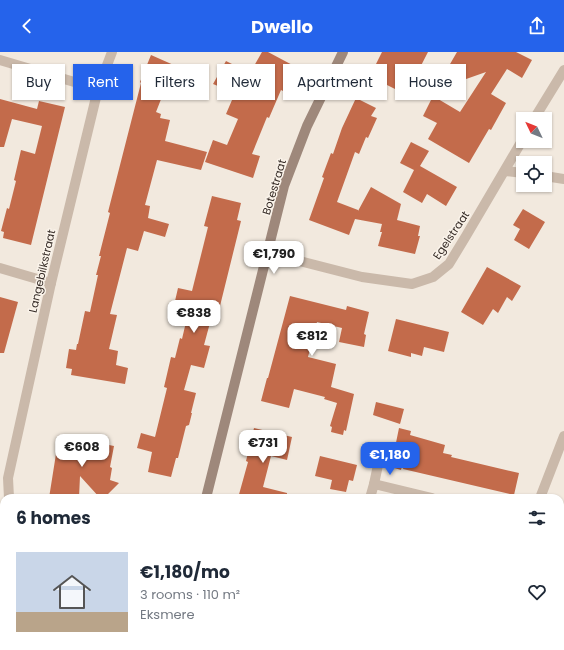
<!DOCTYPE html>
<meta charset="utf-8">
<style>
:root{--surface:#fff;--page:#f6f6f7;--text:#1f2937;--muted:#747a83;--accent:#2563eb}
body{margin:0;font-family:Poppins,sans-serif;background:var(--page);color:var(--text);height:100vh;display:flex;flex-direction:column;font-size:15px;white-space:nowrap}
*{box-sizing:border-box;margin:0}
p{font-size:13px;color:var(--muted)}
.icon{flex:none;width:22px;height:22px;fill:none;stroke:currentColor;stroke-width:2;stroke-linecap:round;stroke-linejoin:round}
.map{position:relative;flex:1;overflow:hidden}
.sheet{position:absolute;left:0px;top:442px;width:564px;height:156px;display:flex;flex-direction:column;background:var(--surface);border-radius:12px 12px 0 0;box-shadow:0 1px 3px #0004}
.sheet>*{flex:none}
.banner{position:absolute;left:12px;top:12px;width:540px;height:36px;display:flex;gap:8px}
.needle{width:26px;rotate:313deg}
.controls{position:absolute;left:516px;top:60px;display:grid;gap:8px}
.controls a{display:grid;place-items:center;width:36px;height:36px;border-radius:0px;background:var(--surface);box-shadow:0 1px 3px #0004;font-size:20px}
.price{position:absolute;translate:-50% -34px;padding:0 9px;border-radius:8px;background:#fff;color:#222;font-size:13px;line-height:26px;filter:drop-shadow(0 1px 2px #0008)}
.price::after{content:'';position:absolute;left:50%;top:24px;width:12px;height:9px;margin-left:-6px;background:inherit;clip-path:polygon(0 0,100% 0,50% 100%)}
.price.on{background:var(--accent);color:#fff}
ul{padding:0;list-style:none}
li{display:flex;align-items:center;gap:12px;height:100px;padding:0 16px}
li span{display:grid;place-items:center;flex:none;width:112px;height:80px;border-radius:0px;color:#555}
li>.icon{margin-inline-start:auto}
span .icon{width:48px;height:48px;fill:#fffc;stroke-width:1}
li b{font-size:17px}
h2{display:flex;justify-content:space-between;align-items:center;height:48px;padding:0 16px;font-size:17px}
.tag{padding:0 14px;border-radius:0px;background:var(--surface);box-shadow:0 1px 3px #0004;font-size:14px;line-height:36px}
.tag.on{background:var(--accent);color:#fff}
header{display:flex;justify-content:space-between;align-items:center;height:52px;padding:0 16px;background:var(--accent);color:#fff;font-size:18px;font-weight:700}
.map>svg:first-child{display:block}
.building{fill:#c36b4b}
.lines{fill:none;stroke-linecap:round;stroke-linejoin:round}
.street{stroke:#cab9aa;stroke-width:10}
.secondary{stroke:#9e887b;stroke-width:10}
.labels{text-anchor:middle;stroke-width:3;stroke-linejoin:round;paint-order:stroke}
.street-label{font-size:11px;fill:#382e29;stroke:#faf3ea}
</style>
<header><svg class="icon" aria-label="back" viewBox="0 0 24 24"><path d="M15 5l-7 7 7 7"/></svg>Dwello<svg class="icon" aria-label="share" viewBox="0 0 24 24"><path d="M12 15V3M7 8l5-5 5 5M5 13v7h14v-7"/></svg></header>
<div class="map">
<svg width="564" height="598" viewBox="0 0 564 598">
<rect width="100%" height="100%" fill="#f2e9de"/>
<g class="building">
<path d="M262,0H268L298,16L285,40L281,38L269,66L267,65L252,102L260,104L253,126L205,110L213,88L227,93L238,67L226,62L235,41L213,32L226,9L250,21Z"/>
<path d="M382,0H428L409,37L404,35L401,40L379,29L382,23L373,18Z"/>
<path d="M457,0H516L532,8L522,26L507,17L491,42L506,51L491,78L489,77L469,111L428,87L437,71L423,64L433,44L460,60L486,20L435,38Z"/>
<path d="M151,3L185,18V19L199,25L194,37L192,36L191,39L173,31L172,34L167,32L156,60L161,62L160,66L170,68L165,89L207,100L201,118L157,108L145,153L150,154L148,166L169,172L165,185L144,179L138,199L127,196L110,262L117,263L109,297L118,299L116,313L128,316L125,332L71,323L72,317L66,316L69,297L76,298L77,292H78L85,259L90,260L98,223H96L101,204H99L110,161L108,160L141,31L140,30Z"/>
<path d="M356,46L376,56L371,64L377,66L368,86L366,85L359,102L355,100L337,150L358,158V159L371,135L401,152L397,168L420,174L418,184H420L415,202L378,194L382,180H380L382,172L355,167L349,183L309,168L324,126L322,125L331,101L333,102L342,76Z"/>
<path d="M0,47L37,57L39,49L65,55L31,193L3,186L4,180L1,179L7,156L9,157L16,129L14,128L21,98L35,102L42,74L12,67L4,95H0Z"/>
<path d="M411,90L429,99L420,114L457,135L446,154L427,142L422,151L403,140L414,118L400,111Z"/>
<path d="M212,144L241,151L237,168L241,169L219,258L214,256L204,293L210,294L204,316L191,313L184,338L196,341L191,361H192L189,373L186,374L178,406H176L171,425L148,420L152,400L137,396L141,381L155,385L167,336L164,335L171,305L175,306L180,286L182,287L190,253L175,249L178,236L192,239L208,175L204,174Z"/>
<path d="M523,157L545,170L529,197L514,188L520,177L513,173Z"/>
<path d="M487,215L521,234L512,249L507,245L498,261L493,257L483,273L461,260Z"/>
<path d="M290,244L346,258L347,254L369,260L364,282L366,283L364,295L339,290L342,276L317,270L308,305L336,312L331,335L354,342L346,379L344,378L343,383L331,380L332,375L330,374L337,351L324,347L325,345L294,337L289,356L261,349L267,326H268Z"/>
<path d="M0,245L18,250L4,301H0Z"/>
<path d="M396,267L449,280L444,300L424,295L422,304L411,301V305L388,299Z"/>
<path d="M376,350L404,357L400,372L373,363Z"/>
<path d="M254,376L292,385L287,408L271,404L263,435L287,441V446H238L248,410L246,409Z"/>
<path d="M399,376L411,379L410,383L445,393L443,401L452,403L451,405L519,421L514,443L403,417L406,405H404L401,418L391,415Z"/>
<path d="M59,383L114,394L110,415L112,416L110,428L119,431L104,446H100L80,424L79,446H49Z"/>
<path d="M320,404L357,413L353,429L349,428L346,440L330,437L332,428L315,424Z"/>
</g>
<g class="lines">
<g class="street">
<path d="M0,8L98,37"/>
<path d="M534,67L564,18"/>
<path d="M505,119L523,121"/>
<path d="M545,124L564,127"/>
<path d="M268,201L362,225L412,232L433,225L449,212L466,184L523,87"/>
<path d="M0,216L51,231"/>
<path d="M374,432L378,413"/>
<path d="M9,446L8,426L51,231L98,37L112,0"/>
<path d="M370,446L374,432L432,446"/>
<path d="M540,446L564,384"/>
<path d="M0,527L4,522"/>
<path d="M505,598L506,594"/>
</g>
<g class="secondary">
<path d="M206,446L284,134L307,74L343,0"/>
<path d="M170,598L171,594"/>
</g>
</g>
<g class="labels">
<g class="street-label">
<text transform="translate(274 135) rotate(-73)" y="4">Botestraat</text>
<text transform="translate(451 183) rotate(-56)" y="4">Egelstraat</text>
<text transform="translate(42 219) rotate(-77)" y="4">Langebilkstraat</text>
</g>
</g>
</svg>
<div class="controls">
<a><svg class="needle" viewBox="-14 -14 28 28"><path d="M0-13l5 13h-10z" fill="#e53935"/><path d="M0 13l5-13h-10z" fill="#747a83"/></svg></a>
<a><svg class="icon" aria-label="locate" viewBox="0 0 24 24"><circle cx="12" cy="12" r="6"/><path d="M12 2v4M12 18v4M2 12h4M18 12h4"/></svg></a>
</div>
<b class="price" style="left:274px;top:223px">€1,790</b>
<b class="price" style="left:194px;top:282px">€838</b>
<b class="price" style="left:312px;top:305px">€812</b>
<b class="price" style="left:263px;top:412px">€731</b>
<b class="price" style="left:82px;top:416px">€608</b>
<b class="price on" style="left:390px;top:424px">€1,180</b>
<div class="banner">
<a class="tag">Buy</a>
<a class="tag on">Rent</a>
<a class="tag">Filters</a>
<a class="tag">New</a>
<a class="tag">Apartment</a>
<a class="tag">House</a>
</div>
<section class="sheet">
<h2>6 homes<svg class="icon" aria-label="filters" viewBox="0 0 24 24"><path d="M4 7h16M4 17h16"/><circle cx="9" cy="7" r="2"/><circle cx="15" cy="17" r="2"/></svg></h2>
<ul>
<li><span style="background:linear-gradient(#c9d6e8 75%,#b9a48a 0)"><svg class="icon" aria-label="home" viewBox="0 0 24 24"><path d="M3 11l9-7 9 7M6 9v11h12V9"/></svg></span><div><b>€1,180/mo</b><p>3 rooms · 110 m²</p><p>Eksmere</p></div><svg class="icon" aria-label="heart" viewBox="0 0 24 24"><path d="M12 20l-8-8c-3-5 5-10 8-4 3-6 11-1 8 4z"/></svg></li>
</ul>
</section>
</div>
